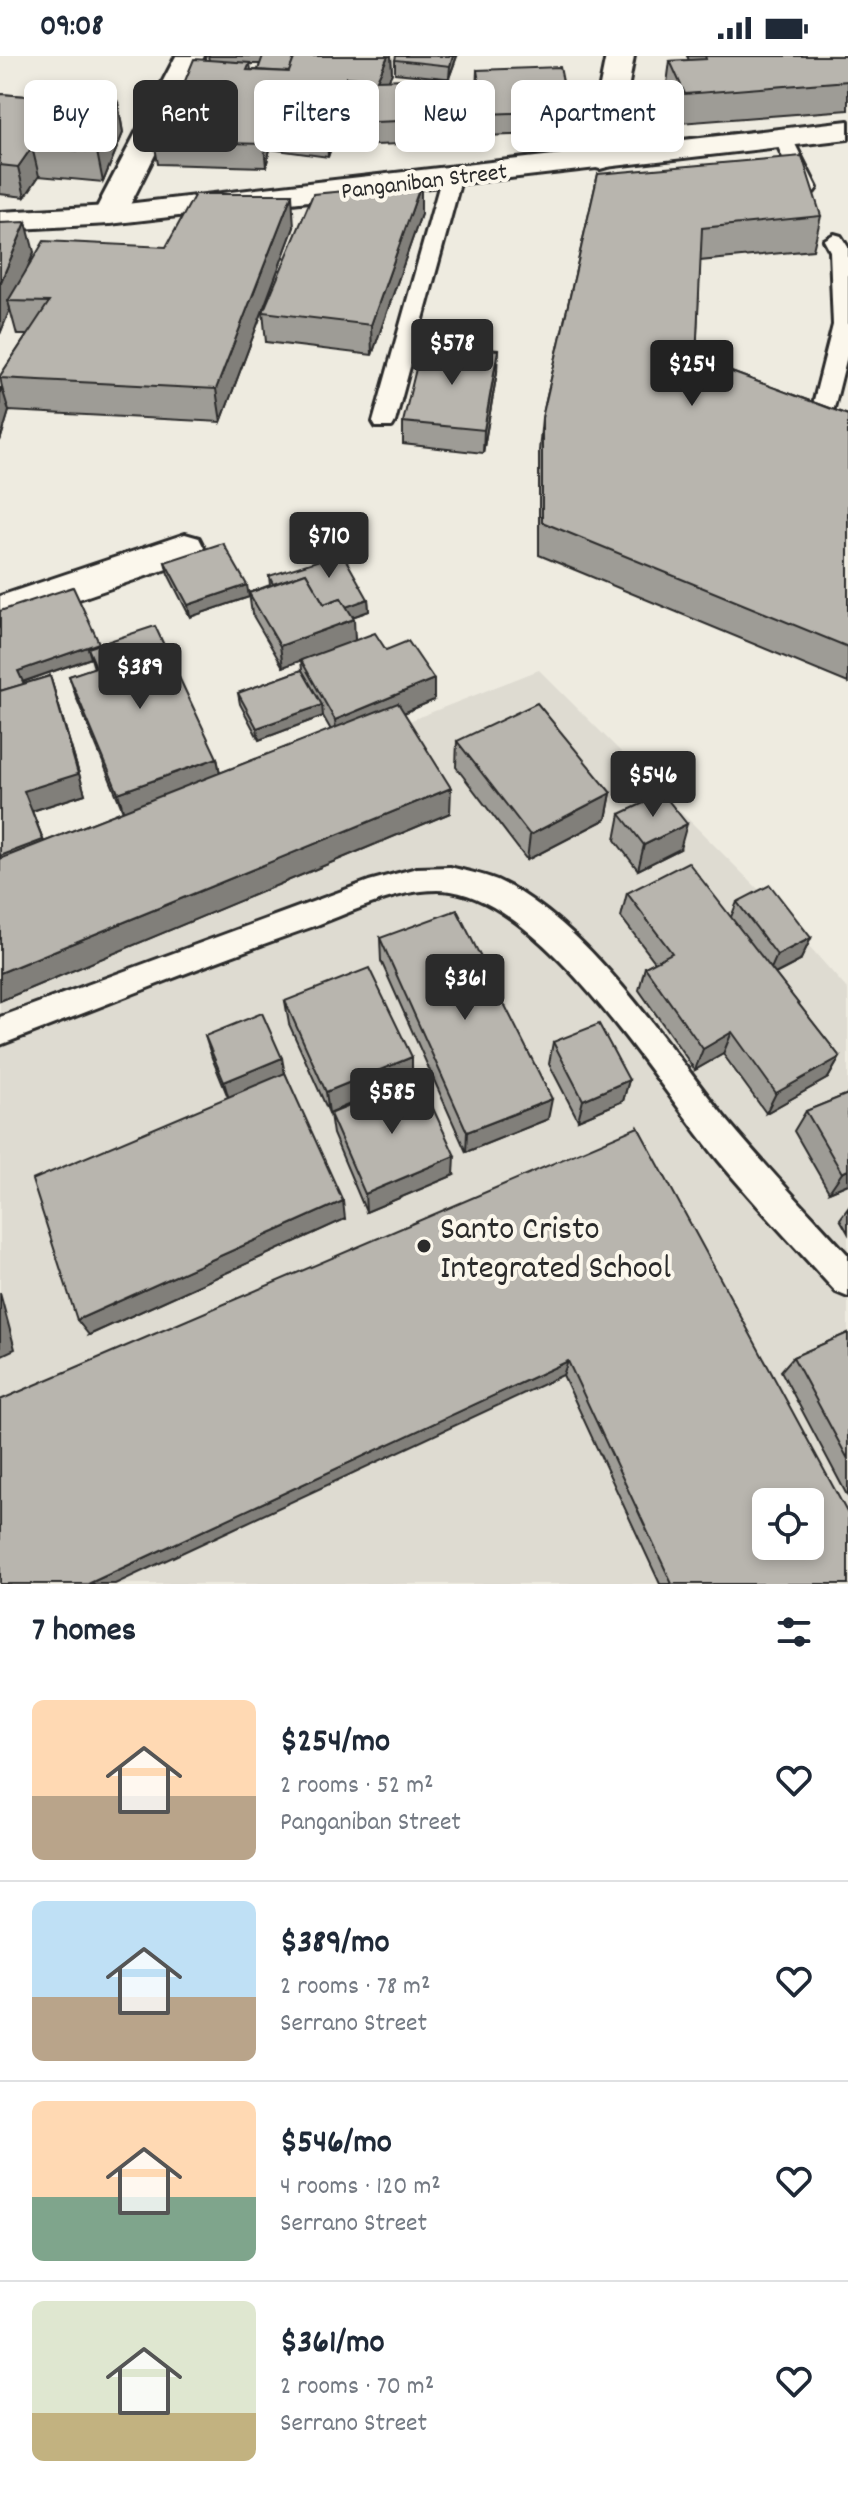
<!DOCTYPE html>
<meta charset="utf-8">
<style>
:root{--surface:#fff;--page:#f6f6f7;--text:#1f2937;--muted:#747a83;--line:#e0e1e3;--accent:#2b2b2b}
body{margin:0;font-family:Dekko,sans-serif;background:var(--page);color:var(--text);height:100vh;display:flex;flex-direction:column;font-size:30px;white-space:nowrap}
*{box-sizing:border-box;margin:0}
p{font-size:26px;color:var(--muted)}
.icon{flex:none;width:44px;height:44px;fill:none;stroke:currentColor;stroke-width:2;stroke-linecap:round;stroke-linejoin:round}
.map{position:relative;height:1528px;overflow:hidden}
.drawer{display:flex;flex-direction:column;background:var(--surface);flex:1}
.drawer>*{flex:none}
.guide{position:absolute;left:24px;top:24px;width:800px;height:72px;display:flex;gap:16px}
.controls{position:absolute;left:752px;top:1432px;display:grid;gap:16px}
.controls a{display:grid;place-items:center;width:72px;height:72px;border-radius:12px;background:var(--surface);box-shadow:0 4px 12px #0003;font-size:40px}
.price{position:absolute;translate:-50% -68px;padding:0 18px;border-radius:8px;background:var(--accent);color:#fff;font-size:26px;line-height:52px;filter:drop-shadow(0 2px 4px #0008)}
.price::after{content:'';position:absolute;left:50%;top:48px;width:24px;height:18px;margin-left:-12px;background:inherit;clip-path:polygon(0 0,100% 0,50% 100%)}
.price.current{background:#222;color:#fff}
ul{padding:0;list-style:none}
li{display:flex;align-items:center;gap:24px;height:200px;padding:0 32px}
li+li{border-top:2px solid var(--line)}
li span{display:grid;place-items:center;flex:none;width:224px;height:160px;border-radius:12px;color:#555}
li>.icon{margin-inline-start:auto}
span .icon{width:96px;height:96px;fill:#fffc;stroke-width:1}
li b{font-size:34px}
h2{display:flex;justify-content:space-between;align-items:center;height:96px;padding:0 32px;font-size:34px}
.pill{padding:0 28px;border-radius:12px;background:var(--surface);box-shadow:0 4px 12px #0003;font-size:28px;line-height:72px}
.pill.current{background:var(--accent);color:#fff}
.status{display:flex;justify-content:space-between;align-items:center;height:56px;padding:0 40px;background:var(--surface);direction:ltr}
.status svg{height:22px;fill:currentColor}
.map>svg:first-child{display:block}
.built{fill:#dedbd1;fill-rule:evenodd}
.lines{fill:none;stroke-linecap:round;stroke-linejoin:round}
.lane-casing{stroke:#2b2b2b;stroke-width:6}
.street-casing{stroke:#2b2b2b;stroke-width:6}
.secondary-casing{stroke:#2b2b2b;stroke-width:6}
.lane{fill:#fbf7ec;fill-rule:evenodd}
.street{fill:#fbf7ec;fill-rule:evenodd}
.secondary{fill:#fbf7ec;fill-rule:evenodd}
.wall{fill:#9e9c96;stroke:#2b2b2b;stroke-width:2;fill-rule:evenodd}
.shaded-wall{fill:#817f7a;stroke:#2b2b2b;stroke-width:2}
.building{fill:#b8b5ae;stroke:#2b2b2b;stroke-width:2;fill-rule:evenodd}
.poi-dot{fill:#2b2b2b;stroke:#fbf7ec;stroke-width:3}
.labels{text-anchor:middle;stroke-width:8;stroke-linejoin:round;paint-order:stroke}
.far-street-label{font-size:24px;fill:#2b2b2b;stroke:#fbf7ec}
.near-poi-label{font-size:34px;fill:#2b2b2b;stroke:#fbf7ec;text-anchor:start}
</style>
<div class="status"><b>09:08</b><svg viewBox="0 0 49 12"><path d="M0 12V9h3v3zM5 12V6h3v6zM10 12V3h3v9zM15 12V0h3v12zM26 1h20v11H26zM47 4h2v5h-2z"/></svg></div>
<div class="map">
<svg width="848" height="1528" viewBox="0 0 848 1528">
<rect width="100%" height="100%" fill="#eeebe0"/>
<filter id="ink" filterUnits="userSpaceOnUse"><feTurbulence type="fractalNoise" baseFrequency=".0125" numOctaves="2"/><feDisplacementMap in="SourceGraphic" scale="16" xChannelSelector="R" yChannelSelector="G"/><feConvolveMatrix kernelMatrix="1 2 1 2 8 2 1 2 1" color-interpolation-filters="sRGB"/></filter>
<g filter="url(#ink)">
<path class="built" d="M539,614L761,836L848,934V1528H0V826ZM766,1446H810V1490H766Z"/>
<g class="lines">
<g class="lane-casing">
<g id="lane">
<path d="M783,76L792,82L817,132L814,136H800L797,132L774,82Z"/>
<path d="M452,114L462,120L395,366L392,371H376L373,366L442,120Z"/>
<path d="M834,178L841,180L848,191V296L832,360L829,365H813L810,360L833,269L830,195L824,184Z"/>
<path d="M450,811C465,815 482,818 497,824C587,865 665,987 726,1063C765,1110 807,1154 848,1199V1241L836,1236C797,1193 756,1150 719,1105C658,1030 549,851 451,835C406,829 357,854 317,869C210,906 106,949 0,989V961L369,825L417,812Z"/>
</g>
</g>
<g class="street-casing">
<g id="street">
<path d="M176,0H204L125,159L120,166L109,168L98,166L93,159Z"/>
<path d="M606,0H634L615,104L611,110L600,113L589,110L585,104Z"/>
<path d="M185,478L199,482L204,492L199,502L0,570V540Z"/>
</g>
</g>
<g class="secondary-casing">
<path id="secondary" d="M848,65V83L109,168L0,174V156L109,150Z"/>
</g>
<use href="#lane" class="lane"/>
<use href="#street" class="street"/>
<use href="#secondary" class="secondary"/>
</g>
<g class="wall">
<path d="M208,0H391L392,17L388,24L445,22L395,17V4L457,0L449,22H446L451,63V86L350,90L347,44L328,101L270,93L266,111L158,108L154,85L178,42L209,4ZM250,8H260L258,14H251Z"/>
<path d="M687,0H848V54L680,67L666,35L670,5L689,4Z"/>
<path d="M477,14L569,55L567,77L483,80L476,37Z"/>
<path d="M0,38L118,47L123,77L103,126L39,120L25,141L0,138Z"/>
<path d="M598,118L821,160L813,194L700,205L696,303L848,359V627L539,499V395L542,362Z"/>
<path d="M421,128V158L372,299L266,286L263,256Z"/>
<path d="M0,167L34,196L27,213L294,171L221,366L9,355L0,385V332H2L0,320L27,279H17L10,253L0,278Z"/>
<path d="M497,316L483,397L403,388V366Z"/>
<path d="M165,506L249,541L190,561L168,518Z"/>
<path d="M269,520L368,543L369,555L352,561L355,584L386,594L434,644L404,657L450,757L0,945V555L99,588L217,702L220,717L331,674L323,660L259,684L240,648L238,637L302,614L301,604L283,611L252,558L249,537L270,529ZM91,602L94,612L69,620L76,641L123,755L44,786L32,755L85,738L50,620L24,628L23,626Z"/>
<path d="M457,685L611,737L606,763L527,804L456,711Z"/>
<path d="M620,758L680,793L638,814L615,784Z"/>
<path d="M627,837L731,861L737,846L811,882L800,905L775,918L840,1001L828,1022L766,1057L723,998L695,1014L639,934L645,911L655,906L621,861Z"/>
<path d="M380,882L548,1063L466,1096L381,905Z"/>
<path d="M285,945L412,1022L329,1057L289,968Z"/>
<path d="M205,980L285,1017L345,1163L89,1279L228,1041L212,1002Z"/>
<path d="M553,986L629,1024L623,1045L578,1064L549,1008Z"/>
<path d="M848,1038V1128L829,1136L794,1075L806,1055Z"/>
<path d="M330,1058L454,1119L366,1156L333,1078Z"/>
<path d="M638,1071L848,1528H660L563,1319Z"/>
<path d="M848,1152V1177L840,1163Z"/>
<path d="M848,1277V1441L781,1315L793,1301Z"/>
</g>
<g class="shaded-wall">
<path d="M388,0H391L392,17L377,47V24Z"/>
<path d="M453,0H457L449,22L450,10Z"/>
<path d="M346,21L347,44L328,101L327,78Z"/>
<path d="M118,47L123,77L103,126L97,96Z"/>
<path d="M268,70L270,93L266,111L264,88Z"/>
<path d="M32,91L39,120L25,141L18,111Z"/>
<path d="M421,128V158L372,299L371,269Z"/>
<path d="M292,138L294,171L221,366L216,333Z"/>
<path d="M26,166L34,196L14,245H8L10,253L0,278V228Z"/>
<path d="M498,294L497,316L483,397L484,374Z"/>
<path d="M2,332L9,355L0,385V338Z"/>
<path d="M247,529L249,541L190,561L188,549Z"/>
<path d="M368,543L369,555L326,570L325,558Z"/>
<path d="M354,563L355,585L283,611L280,590Z"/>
<path d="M99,587L102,598L88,592L91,602L22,626L18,615Z"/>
<path d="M50,620L85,738L32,755L51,804L0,823V800L24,735Z"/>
<path d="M434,623V644L337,685L335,664Z"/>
<path d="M322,649L323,660L259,684L257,672Z"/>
<path d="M217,702L221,723L124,757L118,737Z"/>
<path d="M451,732L450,757L0,945V917Z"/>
<path d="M611,737L606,763L527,804L530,779Z"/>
<path d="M687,768L680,793L638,814L644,789Z"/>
<path d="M811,882L800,905L767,922L777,899Z"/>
<path d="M732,976L723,998L695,1014L703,993Z"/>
<path d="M412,1001V1022L329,1057L326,1036Z"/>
<path d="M840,1001L828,1022L766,1057L776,1037Z"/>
<path d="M282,1002L286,1024L230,1047L224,1026Z"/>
<path d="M629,1024L623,1045L578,1064L583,1044Z"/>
<path d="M552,1043L548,1063L466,1096L467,1076Z"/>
<path d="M455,1100L454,1119L366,1156L365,1138Z"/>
<path d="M848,1114V1128L829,1136L842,1117Z"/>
<path d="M343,1145L345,1163L89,1279L77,1264Z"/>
<path d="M0,1237L15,1293L0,1300Z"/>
<path d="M568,1305L563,1319L115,1528H88Z"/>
</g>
<g class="building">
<path d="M263,0H295L289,16L258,14Z"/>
<path d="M295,0H388L377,24L446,22L451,63L349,67L347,25L370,23L346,21L327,78L268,70L264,88L154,85L165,43L178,42L194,3L250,7L247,14L289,16Z"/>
<path d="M396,0H453L450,10L395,4Z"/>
<path d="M705,0H848V25L685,38L670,5L706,3Z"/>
<path d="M560,11L569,55L484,58L477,14Z"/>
<path d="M0,38L118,47L97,96L32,91L18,111L0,109Z"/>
<path d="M802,100L821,160L702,172L696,303L848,359V591L542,466V362L598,118Z"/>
<path d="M421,128L371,269L263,256L313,138Z"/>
<path d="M195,138H292L216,333L0,322V320L49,246L8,245L44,185L166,191Z"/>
<path d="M26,166L0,228V167Z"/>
<path d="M422,288L498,294L484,374L403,366Z"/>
<path d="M223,487L247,529L188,549L165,506Z"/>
<path d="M342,497L368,543L346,551L341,542L324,548L306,517L273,528L269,520Z"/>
<path d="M306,517L324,548L341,542L354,563L280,590L249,537Z"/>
<path d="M73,531L99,587L18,615L24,628L0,635V555Z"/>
<path d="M155,570L217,702L118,737L69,620L96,611L88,592Z"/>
<path d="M375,577L386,594L408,585L434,623L335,664L301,604Z"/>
<path d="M302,614L322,649L257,672L238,637Z"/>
<path d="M50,620L78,718L24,735L43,784L0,800V635Z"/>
<path d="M398,647L451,732L0,917V803Z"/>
<path d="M537,647L611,737L530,779L457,685Z"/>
<path d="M663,738L687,768L644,789L620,758Z"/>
<path d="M688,806L840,1001L776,1037L732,976L703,993L645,911L672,897L627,837Z"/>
<path d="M770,829L811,882L777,899L737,846Z"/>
<path d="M457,854L552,1043L467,1076L380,882Z"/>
<path d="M369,912L412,1001L326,1036L285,945Z"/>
<path d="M262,957L282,1002L224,1026L205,980Z"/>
<path d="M599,968L629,1024L583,1044L553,986Z"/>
<path d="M285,1017L343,1145L77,1264L32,1124Z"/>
<path d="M419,1022L455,1100L365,1138L330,1058Z"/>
<path d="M848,1038V1114L842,1117L806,1055Z"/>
<path d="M638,1071L848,1458V1528H672L568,1305L88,1528H0V1344ZM766,1446H810V1490H766Z"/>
<path d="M848,1277V1403L793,1301Z"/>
</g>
</g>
<circle class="poi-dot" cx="424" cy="1190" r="8"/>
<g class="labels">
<g class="far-street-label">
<text transform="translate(424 124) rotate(-7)" y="8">Panganiban Street</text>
</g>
<g class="near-poi-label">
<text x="440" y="1182">Santo Cristo<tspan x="440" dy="39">Integrated School</tspan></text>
</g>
</g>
</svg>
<div class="controls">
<a><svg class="icon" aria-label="locate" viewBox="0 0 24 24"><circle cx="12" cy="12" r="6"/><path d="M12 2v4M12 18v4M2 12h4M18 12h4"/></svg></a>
</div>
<b class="price" style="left:452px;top:331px">$578</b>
<b class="price current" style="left:692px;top:352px">$254</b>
<b class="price" style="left:329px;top:524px">$710</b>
<b class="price" style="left:140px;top:655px">$389</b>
<b class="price" style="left:653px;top:763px">$546</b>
<b class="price" style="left:465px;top:966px">$361</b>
<b class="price" style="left:392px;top:1080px">$585</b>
<div class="guide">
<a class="pill">Buy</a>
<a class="pill current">Rent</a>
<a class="pill">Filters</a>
<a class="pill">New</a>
<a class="pill">Apartment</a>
</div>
</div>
<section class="drawer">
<h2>7 homes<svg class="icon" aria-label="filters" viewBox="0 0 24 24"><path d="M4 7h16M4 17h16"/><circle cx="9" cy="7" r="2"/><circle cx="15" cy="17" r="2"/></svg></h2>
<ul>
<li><span style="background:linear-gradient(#ffd9b3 60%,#b9a48a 0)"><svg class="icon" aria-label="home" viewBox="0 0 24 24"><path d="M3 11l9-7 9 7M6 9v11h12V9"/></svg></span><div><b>$254/mo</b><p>2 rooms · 52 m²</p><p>Panganiban Street</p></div><svg class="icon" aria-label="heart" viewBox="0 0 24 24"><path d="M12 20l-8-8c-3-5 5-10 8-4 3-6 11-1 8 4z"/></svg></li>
<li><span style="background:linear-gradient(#bfe0f5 60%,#b9a48a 0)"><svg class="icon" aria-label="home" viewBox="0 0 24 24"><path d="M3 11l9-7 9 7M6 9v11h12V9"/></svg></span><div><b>$389/mo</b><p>2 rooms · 78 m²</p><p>Serrano Street</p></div><svg class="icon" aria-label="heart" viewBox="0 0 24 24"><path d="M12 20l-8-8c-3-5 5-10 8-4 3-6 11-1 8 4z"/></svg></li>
<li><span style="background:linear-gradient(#ffd9b3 60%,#7fa58c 0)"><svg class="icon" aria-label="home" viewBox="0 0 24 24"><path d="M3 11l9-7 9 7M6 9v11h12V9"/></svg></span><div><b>$546/mo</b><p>4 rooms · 120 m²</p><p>Serrano Street</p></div><svg class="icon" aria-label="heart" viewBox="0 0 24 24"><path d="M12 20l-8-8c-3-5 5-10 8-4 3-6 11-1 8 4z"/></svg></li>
<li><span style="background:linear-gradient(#dfe7d0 70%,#c2b280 0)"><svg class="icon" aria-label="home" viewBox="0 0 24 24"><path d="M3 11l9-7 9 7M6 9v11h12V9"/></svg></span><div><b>$361/mo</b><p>2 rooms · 70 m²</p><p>Serrano Street</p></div><svg class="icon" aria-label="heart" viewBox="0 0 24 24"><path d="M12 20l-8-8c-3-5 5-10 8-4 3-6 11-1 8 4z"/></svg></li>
</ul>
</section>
